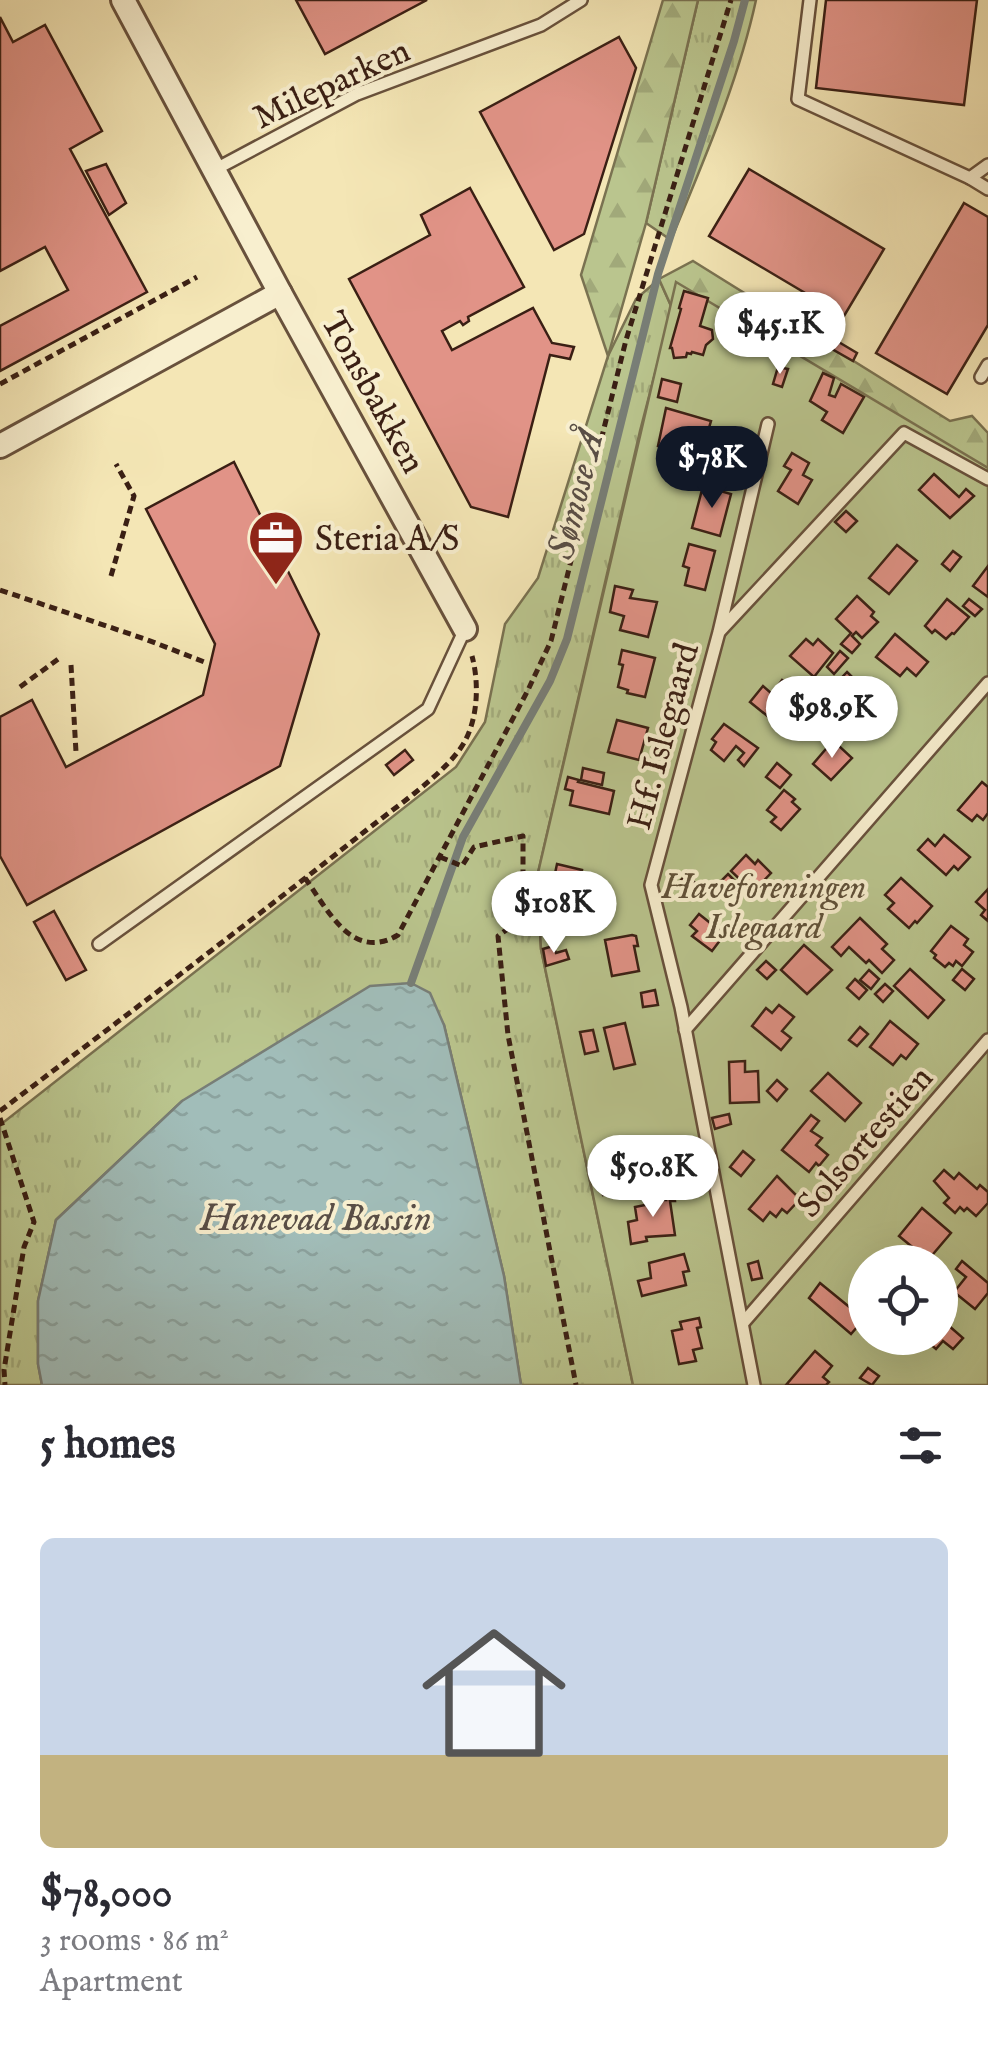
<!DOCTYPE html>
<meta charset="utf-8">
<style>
:root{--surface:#fff;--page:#f2f2f3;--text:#2b2b33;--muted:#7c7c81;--accent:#111827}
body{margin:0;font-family:"IM FELL English",serif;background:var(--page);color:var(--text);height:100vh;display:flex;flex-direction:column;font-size:38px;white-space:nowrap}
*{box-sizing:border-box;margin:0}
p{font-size:32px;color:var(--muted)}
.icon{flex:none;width:55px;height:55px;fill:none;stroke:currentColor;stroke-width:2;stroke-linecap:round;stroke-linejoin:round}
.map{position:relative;height:1385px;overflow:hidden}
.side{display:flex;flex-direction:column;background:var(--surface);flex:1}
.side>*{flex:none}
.buttons{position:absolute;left:848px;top:1245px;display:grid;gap:20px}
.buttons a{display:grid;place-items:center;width:110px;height:110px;border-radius:50%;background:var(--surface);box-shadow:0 10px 40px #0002;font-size:50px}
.price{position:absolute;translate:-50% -85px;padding:0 22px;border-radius:35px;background:#fff;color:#222;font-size:32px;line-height:65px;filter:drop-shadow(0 2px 5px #0008)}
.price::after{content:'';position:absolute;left:50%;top:60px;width:30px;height:22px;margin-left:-15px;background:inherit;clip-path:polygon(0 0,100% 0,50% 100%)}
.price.current{background:var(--accent);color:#fff}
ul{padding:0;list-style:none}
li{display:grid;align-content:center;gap:20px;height:530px;padding:0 40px}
li span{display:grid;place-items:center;height:310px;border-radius:15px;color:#555}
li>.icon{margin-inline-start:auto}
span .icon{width:180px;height:180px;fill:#fffc;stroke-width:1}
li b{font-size:42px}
h2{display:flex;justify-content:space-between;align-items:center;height:120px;padding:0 40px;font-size:42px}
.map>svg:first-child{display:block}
.grass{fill:url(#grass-tufts);stroke:#7a7251;stroke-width:2.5}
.forest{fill:url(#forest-firs);stroke:#7a7251;stroke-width:2.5}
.green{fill:#bac58e;stroke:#7a7251;stroke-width:2.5;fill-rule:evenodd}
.water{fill:url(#water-ripples);stroke:#787e77;stroke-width:2.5}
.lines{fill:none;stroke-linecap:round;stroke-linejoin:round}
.stream{stroke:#787e77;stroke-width:8}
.building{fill:#e19387;stroke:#3a1f14;stroke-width:2.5}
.service-casing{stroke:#68513c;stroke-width:16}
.minor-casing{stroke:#68513c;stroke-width:28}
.path{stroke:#3a1f14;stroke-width:5;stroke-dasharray:8 5;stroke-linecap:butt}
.service{stroke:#f8efcf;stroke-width:11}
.minor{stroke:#f8efcf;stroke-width:22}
.labels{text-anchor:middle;stroke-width:8;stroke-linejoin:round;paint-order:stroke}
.street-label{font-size:35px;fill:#3a1f14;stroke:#f8efcf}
.poi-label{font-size:35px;fill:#3a1f14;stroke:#f8efcf;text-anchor:start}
.park-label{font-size:35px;font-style:italic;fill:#605139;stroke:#f8efcf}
.water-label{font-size:38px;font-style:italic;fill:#594e46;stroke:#f8efcf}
</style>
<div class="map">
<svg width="988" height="1385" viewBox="0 0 988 1385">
<defs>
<pattern id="grass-tufts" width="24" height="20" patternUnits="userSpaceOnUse" patternTransform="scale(2.5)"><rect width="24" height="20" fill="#bac58e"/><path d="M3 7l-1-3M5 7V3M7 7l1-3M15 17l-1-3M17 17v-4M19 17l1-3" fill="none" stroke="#a1a97a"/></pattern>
<pattern id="forest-firs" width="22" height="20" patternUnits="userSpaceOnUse" patternTransform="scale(2.5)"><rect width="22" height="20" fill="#bac58e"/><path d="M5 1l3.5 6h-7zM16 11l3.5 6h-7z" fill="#a1a97a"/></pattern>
<pattern id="water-ripples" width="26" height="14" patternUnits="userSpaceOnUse" patternTransform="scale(2.5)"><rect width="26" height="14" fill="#a1bdb9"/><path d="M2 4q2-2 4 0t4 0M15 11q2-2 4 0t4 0" fill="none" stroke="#8ba29e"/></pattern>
</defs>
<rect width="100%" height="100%" fill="#f4e6b5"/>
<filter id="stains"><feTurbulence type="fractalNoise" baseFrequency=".002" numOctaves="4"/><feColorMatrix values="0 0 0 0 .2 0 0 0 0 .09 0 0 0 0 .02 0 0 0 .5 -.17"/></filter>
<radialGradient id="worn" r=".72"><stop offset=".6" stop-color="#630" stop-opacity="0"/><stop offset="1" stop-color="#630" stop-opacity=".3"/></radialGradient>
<g class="grass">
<path d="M698,0H756C738,83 703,162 671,240L646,223Z"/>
<path d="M659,279L672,308L640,431L537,877L541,949L633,1385H521L504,1276L444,1025L182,1101L56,1220L38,1301V1364L42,1385H0V1125L456,767L485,722L505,624L538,578L608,356L636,299Z"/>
</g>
<g class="forest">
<path d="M663,0H698L646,223L608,356L581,275Z"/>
<path d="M693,261L950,421L972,416L988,433V475L672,308L659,279Z"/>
</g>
<path class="green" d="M676,282L988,468V1385H633L541,949L537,877ZM865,1262H940V1338H865Z"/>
<path class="water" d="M411,983L430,993L444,1025L504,1276L521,1385H42L38,1364V1301L56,1220L182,1101L370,986Z"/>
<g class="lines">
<path class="stream" d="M411,983L463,837L550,681L567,639L658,274L734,41L745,0"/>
</g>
<g class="building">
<path d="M296,0H427L325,54Z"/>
<path d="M826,0H977L964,105L816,88Z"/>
<path d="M0,17L13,42L45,25L102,131L70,149L147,292L0,371V326L68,290L45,247L0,271Z"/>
<path d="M619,37L636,68L584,234L554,250L480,112Z"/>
<path d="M106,164L126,203L109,215L86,171Z"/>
<path d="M749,169L884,249L844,316L709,236Z"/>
<path d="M470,188L524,287L468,317L469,321L463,325L460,321L442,331L452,350L533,308L552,343L574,347L570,359L550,355L508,517L471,507L349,279L430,235L421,215Z"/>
<path d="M964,203L988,217V325L947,394L876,353Z"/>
<path d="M684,291L708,298L700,326L712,330L713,339L706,345L703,355L692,352L691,354L687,353L686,357L674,358L672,348H670L681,309L679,308Z"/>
<path d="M793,317L815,327L810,337L788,326Z"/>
<path d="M837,341L857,353L853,361L832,349Z"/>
<path d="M778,367L788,369L782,387L773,384Z"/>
<path d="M823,373L834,378L829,395L835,397L841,384L864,397L843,433L822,420L827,412L810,401Z"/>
<path d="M662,379L681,384L677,402L658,397Z"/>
<path d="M666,408L711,421L708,431L699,429L691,455L658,446Z"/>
<path d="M792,453L809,463L803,475L812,480L798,504L778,491L791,470L784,466Z"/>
<path d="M234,462L319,634L280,766L27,905L0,856V717L32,700L66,767L203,695L215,644L146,509Z"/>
<path d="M934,474L959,497L966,489L974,496L950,518L919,490Z"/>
<path d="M703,486L731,494L720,536L692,528Z"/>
<path d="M846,511L857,521L846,532L835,522Z"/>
<path d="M689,544L715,551L705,590L685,585L689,568L683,566Z"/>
<path d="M897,545L917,561L889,594L869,578Z"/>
<path d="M953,551L961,557L950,571L942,564Z"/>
<path d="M988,566V597L973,586Z"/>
<path d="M615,586L633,590L630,598L657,602L648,637L620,630L624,616L610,612Z"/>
<path d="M857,596L874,612L871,616L878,622L862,638L856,632L852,636L860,644L852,653L841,644L851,633L836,619Z"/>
<path d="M947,599L969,617L954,634L952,633L946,639L935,630L932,633L925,626Z"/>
<path d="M969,599L982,609L975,616L963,606Z"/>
<path d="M895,634L928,662L916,676L907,668L900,676L876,657Z"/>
<path d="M806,639L813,645L818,639L833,653L814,677L790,656Z"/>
<path d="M622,650L655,658L645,697L627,693L628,690L618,687L623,665L619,664Z"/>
<path d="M840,651L848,658L834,674L827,667Z"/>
<path d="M847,672L861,686L864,684L893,712L876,730L831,689Z"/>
<path d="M782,680L806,701L801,708L791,700L787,705L794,711L781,727L750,702L763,686L772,694Z"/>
<path d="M820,714L829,723L820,732L811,723Z"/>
<path d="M617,720L648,728L639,760L608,752Z"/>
<path d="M724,724L758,748L744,766L738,760L744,753L736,746L724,761L711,750L716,742L712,739Z"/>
<path d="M831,743L835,747L838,745L852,758L831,780L813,764Z"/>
<path d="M405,750L413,760L394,775L386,765Z"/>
<path d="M777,763L791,775L780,788L766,777Z"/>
<path d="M583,768L604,773L602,785L581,780Z"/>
<path d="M568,777L579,780L578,782L614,791L609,814L570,805L573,791L565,789Z"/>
<path d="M982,782L988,787V813L983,820L977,815L972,821L958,810Z"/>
<path d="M784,790L795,799L792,802L800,809L781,830L771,822L776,817L767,810Z"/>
<path d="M944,835L970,857L958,870L954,866L946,875L918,850L928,839L935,846Z"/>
<path d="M746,855L755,864L758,860L771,873L753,892L731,871Z"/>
<path d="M557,864L582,870L574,908L549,902Z"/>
<path d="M728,874L738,884L729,892L720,882Z"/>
<path d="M686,875L699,886L690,896L677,884Z"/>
<path d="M901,878L932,906L917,923L915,921L909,928L888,909L894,903L885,895Z"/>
<path d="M988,889V921L981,915L985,910L976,902Z"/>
<path d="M54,911L86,970L66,980L34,922Z"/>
<path d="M699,914L719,930L715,935L721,939L712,951L692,936L697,931L690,925Z"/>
<path d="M860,918L887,944L882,949L894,960L882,973L869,960L866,963L849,947L841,956L832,947Z"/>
<path d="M951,926L968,939L964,945L973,952L962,966L956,961L953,966L949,963L945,967L934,958L936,955L931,951Z"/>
<path d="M632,935L636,936L638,946H634L639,971L612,976L605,940Z"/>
<path d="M804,945L832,970L807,994L781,970Z"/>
<path d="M553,946L556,953L566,950L569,959L546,966L543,949Z"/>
<path d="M766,961L776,970L767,979L757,970Z"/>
<path d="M910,969L944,1000L928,1018L894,986Z"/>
<path d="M962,969L974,979L965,990L953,980Z"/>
<path d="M869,970L879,979L871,989L860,980Z"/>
<path d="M855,979L867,990L859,999L847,988Z"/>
<path d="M885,984L893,991L883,1002L875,994Z"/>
<path d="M655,990L658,1005L643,1007L641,993Z"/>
<path d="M779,1005L794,1017L782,1031L791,1038L781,1050L752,1026L766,1008L772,1013Z"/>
<path d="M890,1021L918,1044L906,1059L901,1055L893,1065L870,1047Z"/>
<path d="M625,1023L635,1064L614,1069L604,1028Z"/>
<path d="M860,1027L868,1034L857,1046L849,1040Z"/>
<path d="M593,1030L598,1051L585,1054L580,1032Z"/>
<path d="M745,1061V1072L758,1071L759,1102L730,1103L729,1062Z"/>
<path d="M828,1073L861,1103L845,1121L811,1091Z"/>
<path d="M777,1080L787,1089L777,1101L767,1091Z"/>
<path d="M729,1114L731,1124L715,1129L712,1118Z"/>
<path d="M811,1115L819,1121L811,1131L822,1138L816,1145L828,1155L819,1166L816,1163L809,1172L782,1150Z"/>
<path d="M651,1139L658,1175L633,1180L632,1177L626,1179L621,1157L627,1155L625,1144Z"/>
<path d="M743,1151L754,1160L741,1176L730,1167Z"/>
<path d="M944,1170L954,1179L959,1173L977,1189L980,1185L988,1192V1203L976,1216L967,1208L964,1211L960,1207L955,1213L944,1203L949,1198L934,1181Z"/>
<path d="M777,1176L800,1199L787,1213L782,1209L776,1217L770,1212L763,1221L749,1209Z"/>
<path d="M618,1179L621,1191L603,1195L600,1183Z"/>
<path d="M674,1192L675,1201H670L675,1235L646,1237L647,1241L631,1244L628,1222L637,1220L635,1207L650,1204L649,1200H666L665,1194Z"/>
<path d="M922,1208L951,1233L928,1260L899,1236Z"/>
<path d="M684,1254L689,1271L683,1272L686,1285L642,1296L638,1281L651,1278L649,1263Z"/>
<path d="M758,1261L762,1278L752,1280L748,1264Z"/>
<path d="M962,1261L988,1283V1293L975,1309L954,1292L966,1277L956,1269Z"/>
<path d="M820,1283L864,1319L851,1334L809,1298Z"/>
<path d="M942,1310L953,1319L948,1325L963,1338L953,1349L943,1341L936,1349L923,1338H940V1313Z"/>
<path d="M699,1318L701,1327L697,1328L702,1348L693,1350L696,1361L679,1364L672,1331L682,1329L680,1322Z"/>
<path d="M815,1351L832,1366L823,1377L829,1382L826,1385H786Z"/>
<path d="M868,1368L879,1376L872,1385L860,1378Z"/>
</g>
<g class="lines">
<g class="service-casing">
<g id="service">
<path d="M810,0L798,99L970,178L988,189"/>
<path d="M214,170L357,94L541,25L581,0"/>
<path d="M970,178L988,165"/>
<path d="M981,377L988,365"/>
<path d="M720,631L904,433L988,479"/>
<path d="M99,944L428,709L465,629"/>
<path d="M685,1030L988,683"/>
<path d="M743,1323L988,1040"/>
<path d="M754,1385L681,1007L651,885L719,632L768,424"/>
</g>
</g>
<g class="minor-casing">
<g id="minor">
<path d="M123,0L280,293L465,629"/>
<path d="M0,446L280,293"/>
</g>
</g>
<g class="path">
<path d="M0,384L197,277"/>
<path d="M111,576L134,496L116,464"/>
<path d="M0,590L145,639L207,663"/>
<path d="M71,665L76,752"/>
<path d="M20,687L61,657"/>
<path d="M440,857L462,866L474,847L523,836V918L498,936L508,1035L576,1385"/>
<path d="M305,878C328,910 352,962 398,935L527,692L551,641L626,340L731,0"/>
<path d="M0,1111C120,1020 241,929 359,836C388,812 450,772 466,739C478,715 479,682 472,656"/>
<path d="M0,1118L34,1222L24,1247L4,1370L5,1385"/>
</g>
<use href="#service" class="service"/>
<use href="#minor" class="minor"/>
</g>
<defs>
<g id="office-pin" transform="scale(2.875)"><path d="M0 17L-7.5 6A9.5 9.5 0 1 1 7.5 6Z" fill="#8f2418" stroke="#f8efcf"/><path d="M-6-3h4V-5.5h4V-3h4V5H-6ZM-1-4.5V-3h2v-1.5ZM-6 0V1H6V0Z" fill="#fff"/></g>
</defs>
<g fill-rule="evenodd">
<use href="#office-pin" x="276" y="538"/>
</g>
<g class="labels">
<g class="street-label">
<text transform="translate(331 83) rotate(-25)" y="12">Mileparken</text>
<text transform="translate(374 392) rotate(61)" y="12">Tonsbakken</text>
<text transform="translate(662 736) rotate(-75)" y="12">Hf. Islegaard</text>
<text transform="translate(864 1141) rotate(-49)" y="12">Solsortestien</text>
</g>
<g class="poi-label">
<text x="315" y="550">Steria A/S</text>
</g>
<g class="park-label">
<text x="764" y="898">Haveforeningen<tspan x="764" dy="40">Islegaard</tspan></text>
</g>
<g class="water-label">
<text transform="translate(575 494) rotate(-76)" y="13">Sømose Å</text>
<text x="316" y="1230">Hanevad Bassin</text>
</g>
</g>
<rect width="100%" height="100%" filter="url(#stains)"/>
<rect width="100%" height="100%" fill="url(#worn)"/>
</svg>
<div class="buttons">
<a><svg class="icon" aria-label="locate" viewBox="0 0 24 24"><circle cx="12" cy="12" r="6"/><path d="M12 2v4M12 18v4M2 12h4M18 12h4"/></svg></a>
</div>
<b class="price" style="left:780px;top:377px">$45.1K</b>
<b class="price current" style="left:712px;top:511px">$78K</b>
<b class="price" style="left:832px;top:761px">$98.9K</b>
<b class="price" style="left:554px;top:956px">$108K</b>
<b class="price" style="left:653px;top:1220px">$50.8K</b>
</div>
<section class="side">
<h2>5 homes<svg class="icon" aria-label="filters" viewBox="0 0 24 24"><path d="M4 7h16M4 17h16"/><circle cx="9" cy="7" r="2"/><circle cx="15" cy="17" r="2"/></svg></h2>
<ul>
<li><span style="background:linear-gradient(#c9d6e8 70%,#c2b280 0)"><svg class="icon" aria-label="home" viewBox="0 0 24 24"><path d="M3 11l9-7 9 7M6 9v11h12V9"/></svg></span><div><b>$78,000</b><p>3 rooms · 86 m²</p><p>Apartment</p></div></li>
</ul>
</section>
